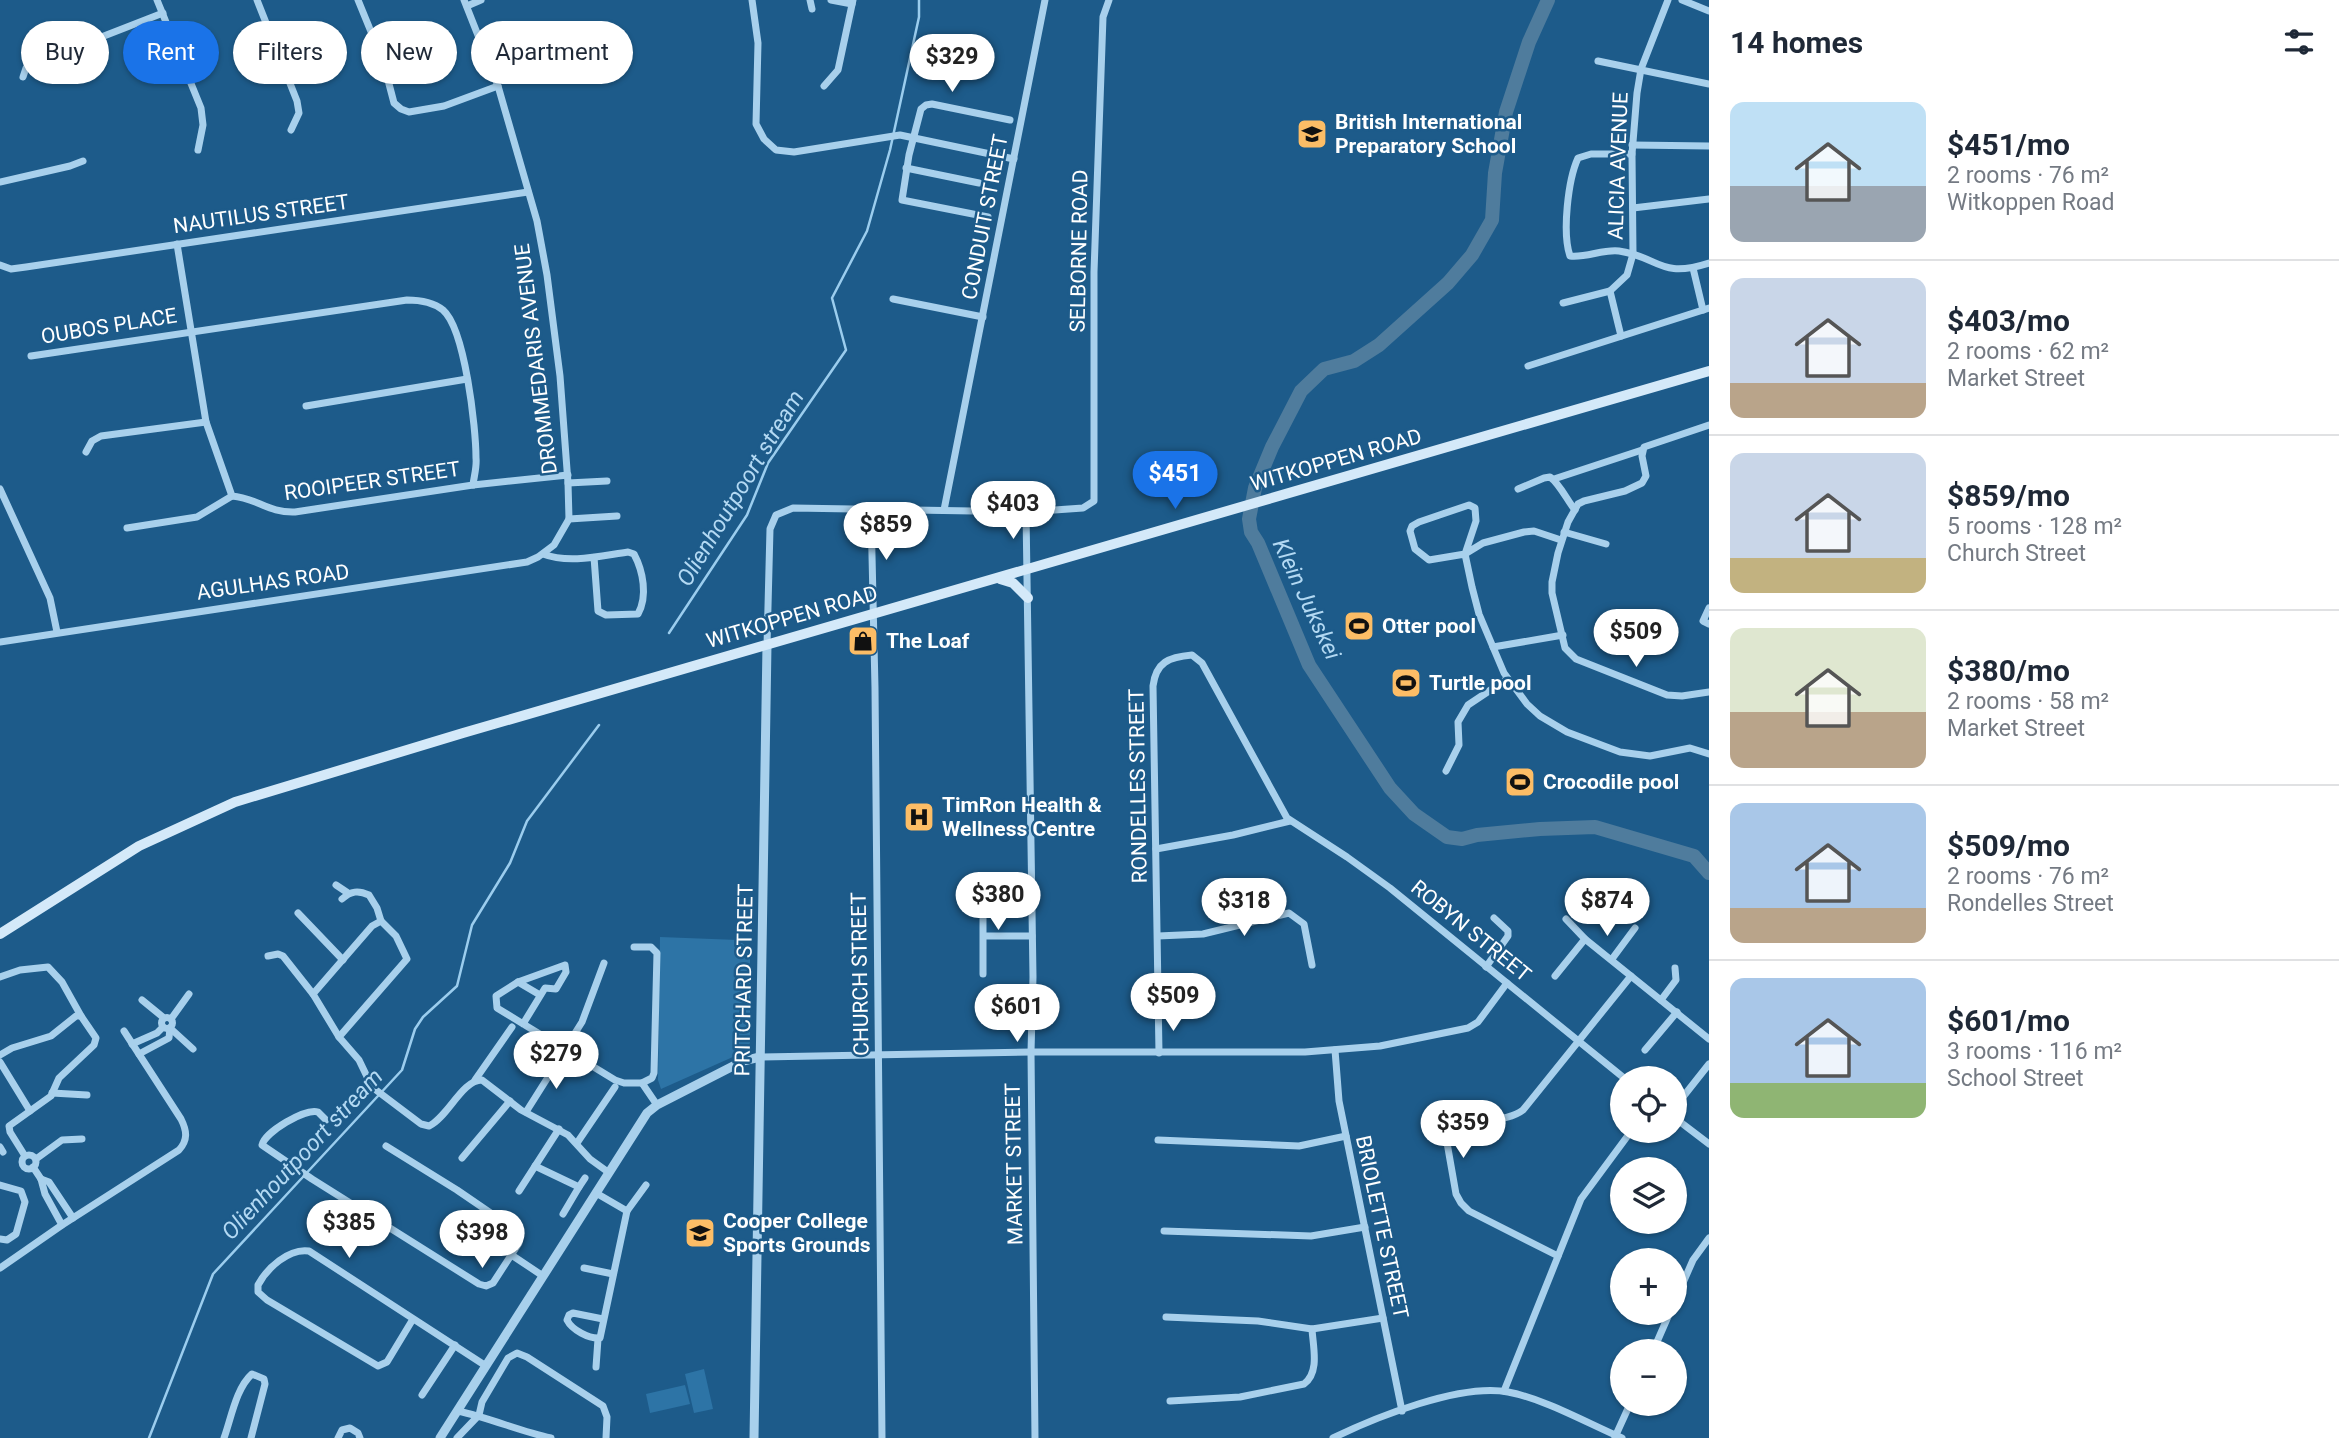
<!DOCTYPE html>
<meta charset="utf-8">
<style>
:root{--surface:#fff;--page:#f6f6f7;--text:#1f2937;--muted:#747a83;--line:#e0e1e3;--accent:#1a73e8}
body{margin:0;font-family:Roboto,sans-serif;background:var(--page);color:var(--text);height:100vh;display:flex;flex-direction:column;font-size:26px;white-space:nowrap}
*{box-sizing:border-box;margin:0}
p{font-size:23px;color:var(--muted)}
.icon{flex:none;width:38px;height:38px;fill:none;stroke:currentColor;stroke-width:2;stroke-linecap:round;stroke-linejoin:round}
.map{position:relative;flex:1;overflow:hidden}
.details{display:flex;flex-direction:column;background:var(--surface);width:630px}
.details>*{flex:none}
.guide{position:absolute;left:21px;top:21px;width:665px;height:63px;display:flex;gap:14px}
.fabs{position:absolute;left:1610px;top:1066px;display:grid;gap:14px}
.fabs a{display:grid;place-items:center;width:77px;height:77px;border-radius:50%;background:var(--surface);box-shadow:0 2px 5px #0004;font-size:35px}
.price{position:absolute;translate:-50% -60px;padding:0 16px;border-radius:24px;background:#fff;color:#222;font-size:23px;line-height:46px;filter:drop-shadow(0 2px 4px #0008)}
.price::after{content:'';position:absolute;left:50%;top:42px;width:21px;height:16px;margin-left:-10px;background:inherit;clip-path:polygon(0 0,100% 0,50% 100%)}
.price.on{background:var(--accent);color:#fff}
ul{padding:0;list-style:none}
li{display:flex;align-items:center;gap:21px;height:175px;padding:0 21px}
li+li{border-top:2px solid var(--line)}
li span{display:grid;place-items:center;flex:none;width:196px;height:140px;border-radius:14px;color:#555}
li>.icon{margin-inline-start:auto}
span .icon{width:84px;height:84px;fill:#fffc;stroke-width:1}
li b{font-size:30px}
h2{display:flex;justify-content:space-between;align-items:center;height:84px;padding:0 21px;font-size:30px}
.pill{padding:0 24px;border-radius:32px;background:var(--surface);box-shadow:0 2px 5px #0004;font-size:24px;line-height:63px}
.pill.on{background:var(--accent);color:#fff}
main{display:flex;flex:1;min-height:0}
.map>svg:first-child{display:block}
.green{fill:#2d74a6}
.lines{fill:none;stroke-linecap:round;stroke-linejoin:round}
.stream{stroke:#9bcdee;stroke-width:2.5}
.river{stroke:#4f7c9d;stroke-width:14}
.minor{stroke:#a8d0ec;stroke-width:7}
.tertiary{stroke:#a8d0ec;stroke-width:9}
.secondary{stroke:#d4e9f9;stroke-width:10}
.labels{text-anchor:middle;stroke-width:5;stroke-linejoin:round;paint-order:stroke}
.poi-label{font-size:21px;font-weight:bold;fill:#fff;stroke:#1d5b8a;text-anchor:start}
.street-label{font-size:21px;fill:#fff;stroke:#1d5b8a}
.water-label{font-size:23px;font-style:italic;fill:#b3d9f3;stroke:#1d5b8a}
</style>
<main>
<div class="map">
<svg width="1709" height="1438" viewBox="0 0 1709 1438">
<rect width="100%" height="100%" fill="#1d5b8a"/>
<g class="green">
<path d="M660,937L738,940L750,949V1043L744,1052L661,1089L658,1080Z"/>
<path d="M704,1369L713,1409L694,1413L685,1374Z"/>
<path d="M685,1385L690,1404L650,1413L646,1394Z"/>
</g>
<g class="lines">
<g class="stream">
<path d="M669,633L747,515L768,463L846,350L832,298L867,231L890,150L919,17V0"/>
<path d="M149,1438L213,1274L402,1070L415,1029L423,1017L457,986L472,925L510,863L527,821L599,725"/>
</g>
<path class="river" d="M1548,0L1529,42L1506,112L1495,173L1492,220L1472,255L1448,283L1379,345L1354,361L1324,369L1301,391L1272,447L1255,488L1249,519L1251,532L1258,543L1309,665L1390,788L1414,814L1447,837L1462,839L1477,835L1540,829L1595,827L1694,856L1709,873"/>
<g class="minor">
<path d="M157,0L201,108L203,125L198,150"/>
<path d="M257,0L297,101L299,113L291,130"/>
<path d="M358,0L383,61L394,103L401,109L409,112L444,106L498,86"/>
<path d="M752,0L758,43L756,124L764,139L776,150L794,152L900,135L1014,159"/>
<path d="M810,0L812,9"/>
<path d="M831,0L852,4"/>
<path d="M1682,0L1709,11"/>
<path d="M467,6L481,0"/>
<path d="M1598,61L1709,84"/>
<path d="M23,77L26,68L32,64L163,13"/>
<path d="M824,86L838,70L853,0"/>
<path d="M1632,145L1709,146"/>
<path d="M1632,154H1591L1578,158C1568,180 1562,233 1570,256C1586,258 1603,249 1619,251C1660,257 1659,279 1709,263"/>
<path d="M906,168L979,183"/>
<path d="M0,182L70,166L83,161"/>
<path d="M1633,208L1709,199"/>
<path d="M988,217L902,200L909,155L921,109L926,105L932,104L1010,120"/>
<path d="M177,244L206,422L232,496C257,498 268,513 295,512L473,485L568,475"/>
<path d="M0,265L11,269L26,267L528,192"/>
<path d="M1693,268L1703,310"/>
<path d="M1610,291L1621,336"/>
<path d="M893,299L983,317"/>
<path d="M1563,303L1610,291L1627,275L1633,254L1632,154L1637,93L1641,69L1668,0"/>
<path d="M31,356L407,300C419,300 433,302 443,310C465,329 476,428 476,458C477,467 474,476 473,485"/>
<path d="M1528,366L1709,308"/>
<path d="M306,406L467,379"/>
<path d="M1709,425L1644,447L1642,456L1646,476L1642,483L1625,491L1584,501L1578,504L1568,522L1558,553L1552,582V593L1565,648L1576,659L1667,695L1682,696L1709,692"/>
<path d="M86,452L92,441L101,436L206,422"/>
<path d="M1554,479L1642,450"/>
<path d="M568,483L607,481"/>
<path d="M0,489L50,598L57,632"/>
<path d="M1518,489L1544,478L1550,477C1559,483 1567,500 1575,510"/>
<path d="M944,510L1045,0"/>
<path d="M871,511L875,688L882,1438"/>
<path d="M1026,512L1033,977L1031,1052L1035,1438"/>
<path d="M569,519L617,516"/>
<path d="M127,528L197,517L232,496"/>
<path d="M1564,532L1606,544"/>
<path d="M1561,540L1534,531L1524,532L1483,543L1465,554L1429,560L1415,549L1410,531L1412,526L1419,522L1469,505L1475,508L1476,521L1465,554L1472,587L1479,614L1504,673L1527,704L1540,716L1567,732L1620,752L1650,756L1690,748L1709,754"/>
<path d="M543,554C569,564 600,556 628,552L634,554C643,571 648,596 638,614L606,615L598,611L594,557"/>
<path d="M1709,608L1703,621L1709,624"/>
<path d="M0,642L527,562L538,557L554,545L569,519L568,483L560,376L547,275L537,221L498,86L464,0"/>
<path d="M767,645L770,529L776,515L793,508L1026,512L1083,508L1094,501V272L1103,17L1109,0"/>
<path d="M1493,647L1563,635"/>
<path d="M1446,771L1459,745L1458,722L1468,705L1507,679"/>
<path d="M1156,849L1233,835L1290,821"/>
<path d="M336,885L348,893"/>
<path d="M342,899C351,891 358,890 369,895L377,908L381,921L396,936L407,959L339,1037L359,1060L372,1087L421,1124L429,1126C448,1117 462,1080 482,1080L521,1110L568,1135L590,1159L608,1172"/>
<path d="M298,913L343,960"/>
<path d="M1566,919L1585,939L1709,1039"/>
<path d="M984,936H1032"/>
<path d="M1158,936L1203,934L1289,913L1304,924L1312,965"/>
<path d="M634,947H651L657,953L654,1073L652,1078L642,1083L657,1105"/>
<path d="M268,956L278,954L283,956L313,994"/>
<path d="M1612,959L1635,928"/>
<path d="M1486,967L1508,936V931L1494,918"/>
<path d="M983,974V890"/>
<path d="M1555,976L1585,939"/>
<path d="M0,977L20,970L48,967L62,982L81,1016"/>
<path d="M518,982L540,995"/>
<path d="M142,1000L164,1018"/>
<path d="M1661,1000L1676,980L1675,968"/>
<circle cx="167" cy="1023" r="5.5"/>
<path d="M171,1019L189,994"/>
<path d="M523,1024L545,988L556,989L566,972L565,965L518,982L496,996L497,1008L615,1080L624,1083H642"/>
<path d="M170,1028L193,1049"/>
<path d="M339,1037L313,994L372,926L381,921"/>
<path d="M132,1044L157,1033L163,1027"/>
<path d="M565,1049L582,1022L604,963"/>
<path d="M1335,1050L1339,1101L1402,1411"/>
<path d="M1645,1050L1677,1012"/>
<path d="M1159,1053L1153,686C1156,662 1169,657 1192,655L1202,663L1287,818L1347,857L1390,888L1624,1078"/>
<path d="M139,1054L169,1038L170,1028"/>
<path d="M0,1055L12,1048L51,1036L76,1016H81L96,1038L94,1045L59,1078L51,1096L9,1126L10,1132L25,1156"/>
<path d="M760,1057L1031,1052H1305L1380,1046L1468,1028L1478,1022L1507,983"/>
<path d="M0,1062L30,1111"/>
<path d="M475,1080L512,1027"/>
<path d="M52,1093L87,1095"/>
<path d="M1675,1107L1709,1064"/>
<path d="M526,1112L562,1055"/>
<path d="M1675,1118L1709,1144"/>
<path d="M326,1120L318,1112C305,1108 265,1132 262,1145L312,1179L479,1284L486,1286L493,1283L519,1243L520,1233L457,1190L386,1146"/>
<path d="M1158,1140L1299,1146L1346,1136"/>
<path d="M577,1143L615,1087"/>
<path d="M0,1147L3,1152"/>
<circle cx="29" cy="1162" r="7"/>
<path d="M462,1158L510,1101"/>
<path d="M36,1159L62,1140L82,1139"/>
<path d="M535,1166L579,1187L585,1178"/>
<path d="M33,1167L41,1179L45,1194L62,1225"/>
<path d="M41,1179L49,1182L73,1218"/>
<path d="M0,1185L21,1191L25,1202L16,1234L7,1240L0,1239"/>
<path d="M519,1191L559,1129"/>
<path d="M596,1193L627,1211L600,1338C589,1339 572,1330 567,1320L569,1315L573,1313L603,1319"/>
<path d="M627,1211L646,1185"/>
<path d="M563,1214L579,1187"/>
<path d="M1164,1231L1311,1236L1365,1227"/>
<path d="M513,1256L543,1276"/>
<path d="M1558,1256L1469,1211L1461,1203L1456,1194L1446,1137C1458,1118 1504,1125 1523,1110L1631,976"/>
<path d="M0,1268L62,1225L179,1150C188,1140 187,1131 181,1119L124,1031"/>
<path d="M584,1268L613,1274"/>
<path d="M1675,1301L1693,1260L1709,1238"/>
<path d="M1166,1317L1258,1321L1312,1329L1383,1318"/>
<path d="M413,1319L387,1362L378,1366L267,1300L258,1292V1285C267,1268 289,1248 309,1251L486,1366"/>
<path d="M1653,1351L1670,1312"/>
<path d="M596,1367L598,1339"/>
<path d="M1504,1391L1581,1199L1632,1130"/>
<path d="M422,1395L455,1345"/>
<path d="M1170,1401L1240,1397L1304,1384C1320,1372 1313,1347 1312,1329"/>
<path d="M458,1411C490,1418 519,1431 551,1438"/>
<path d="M1615,1437L1630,1404"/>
<path d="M224,1438C231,1419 236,1388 252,1374L264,1379L265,1384L251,1438"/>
<path d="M338,1438L342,1430L350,1428L358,1433L360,1438"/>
<path d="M457,1438L479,1415L482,1402L508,1358L517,1353L527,1357L603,1406L607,1417L606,1438"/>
<path d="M1333,1438C1376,1417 1461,1383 1508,1392C1545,1399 1587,1423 1622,1438"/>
</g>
<g class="tertiary">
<path d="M440,1438L647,1113L657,1105L743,1061L760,1057"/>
<path d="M754,1438L767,645"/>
</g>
<g class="secondary">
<path d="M1000,579L1013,583L1028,598"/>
<path d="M0,934L139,846L235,802L463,733L1709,371"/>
</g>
</g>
<defs>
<g id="school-square" transform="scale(1.575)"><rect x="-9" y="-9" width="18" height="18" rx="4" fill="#fcbd66" stroke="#1d5b8a"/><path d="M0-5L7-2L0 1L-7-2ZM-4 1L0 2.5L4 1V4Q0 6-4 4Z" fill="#111"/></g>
<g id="stadium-square" transform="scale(1.575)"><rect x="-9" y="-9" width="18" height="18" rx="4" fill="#fcbd66" stroke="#1d5b8a"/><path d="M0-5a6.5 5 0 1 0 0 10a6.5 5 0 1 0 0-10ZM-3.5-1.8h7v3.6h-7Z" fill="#111"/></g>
<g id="shop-square" transform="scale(1.575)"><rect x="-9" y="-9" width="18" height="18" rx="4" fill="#fcbd66" stroke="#1d5b8a"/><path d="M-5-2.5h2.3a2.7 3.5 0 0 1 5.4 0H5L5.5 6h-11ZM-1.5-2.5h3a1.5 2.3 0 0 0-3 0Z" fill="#111"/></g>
<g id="hospital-square" transform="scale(1.575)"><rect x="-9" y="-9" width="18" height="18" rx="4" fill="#fcbd66" stroke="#1d5b8a"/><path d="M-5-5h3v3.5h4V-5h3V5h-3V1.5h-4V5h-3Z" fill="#111"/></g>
</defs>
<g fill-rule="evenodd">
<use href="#school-square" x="1312" y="134"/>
<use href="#stadium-square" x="1359" y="626"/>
<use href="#shop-square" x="863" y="641"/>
<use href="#stadium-square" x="1406" y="683"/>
<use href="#stadium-square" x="1520" y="782"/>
<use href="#hospital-square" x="919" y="817"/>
<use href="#school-square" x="700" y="1233"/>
</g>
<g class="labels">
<g class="poi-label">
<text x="1335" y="129">British International<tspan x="1335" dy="24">Preparatory School</tspan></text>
<text x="1382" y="633">Otter pool</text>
<text x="886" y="648">The Loaf</text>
<text x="1429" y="690">Turtle pool</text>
<text x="1543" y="789">Crocodile pool</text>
<text x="942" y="812">TimRon Health &amp;<tspan x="942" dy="24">Wellness Centre</tspan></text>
<text x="723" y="1228">Cooper College<tspan x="723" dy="24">Sports Grounds</tspan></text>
</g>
<g class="street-label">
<text transform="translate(1618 166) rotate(-88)" y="7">ALICIA AVENUE</text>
<text transform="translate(261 214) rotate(-8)" y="7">NAUTILUS STREET</text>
<text transform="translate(985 217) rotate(-79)" y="7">CONDUIT STREET</text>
<text transform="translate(1079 251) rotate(-89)" y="7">SELBORNE ROAD</text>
<text transform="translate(109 326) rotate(-9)" y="7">OUBOS PLACE</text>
<text transform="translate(536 359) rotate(-97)" y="7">DROMMEDARIS AVENUE</text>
<text transform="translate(1336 460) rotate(-16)" y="7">WITKOPPEN ROAD</text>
<text transform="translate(372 481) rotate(-8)" y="7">ROOIPEER STREET</text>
<text transform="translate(273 582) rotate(-8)" y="7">AGULHAS ROAD</text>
<text transform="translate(792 617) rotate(-16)" y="7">WITKOPPEN ROAD</text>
<text transform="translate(1138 786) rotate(-91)" y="7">RONDELLES STREET</text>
<text transform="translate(1471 931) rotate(39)" y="7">ROBYN STREET</text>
<text transform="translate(860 974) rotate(-91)" y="7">CHURCH STREET</text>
<text transform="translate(744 980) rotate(-89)" y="7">PRITCHARD STREET</text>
<text transform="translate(1014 1164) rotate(-91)" y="7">MARKET STREET</text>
<text transform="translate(1382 1227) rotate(78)" y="7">BRIOLETTE STREET</text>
</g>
<g class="water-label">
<text transform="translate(740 488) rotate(-59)" y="8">Olienhoutpoort stream</text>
<text transform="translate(1307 599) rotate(65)" y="8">Klein Jukskei</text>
<text transform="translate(302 1154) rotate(-47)" y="8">Olienhoutpoort stream</text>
</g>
</g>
</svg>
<div class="fabs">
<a><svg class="icon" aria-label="locate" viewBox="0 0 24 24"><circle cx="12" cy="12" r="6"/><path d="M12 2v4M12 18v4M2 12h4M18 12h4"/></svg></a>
<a><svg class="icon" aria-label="layers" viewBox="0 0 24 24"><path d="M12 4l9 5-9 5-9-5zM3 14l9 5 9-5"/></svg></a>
<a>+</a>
<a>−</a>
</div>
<b class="price" style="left:952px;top:94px">$329</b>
<b class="price on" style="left:1175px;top:511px">$451</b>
<b class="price" style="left:1013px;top:541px">$403</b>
<b class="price" style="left:886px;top:562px">$859</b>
<b class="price" style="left:1636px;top:669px">$509</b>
<b class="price" style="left:998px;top:932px">$380</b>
<b class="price" style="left:1244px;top:938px">$318</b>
<b class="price" style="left:1607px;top:938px">$874</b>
<b class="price" style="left:1173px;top:1033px">$509</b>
<b class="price" style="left:1017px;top:1044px">$601</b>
<b class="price" style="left:556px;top:1091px">$279</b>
<b class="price" style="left:1463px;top:1160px">$359</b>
<b class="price" style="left:349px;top:1260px">$385</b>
<b class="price" style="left:482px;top:1270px">$398</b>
<div class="guide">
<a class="pill">Buy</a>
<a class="pill on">Rent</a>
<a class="pill">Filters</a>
<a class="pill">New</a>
<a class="pill">Apartment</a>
</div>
</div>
<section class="details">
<h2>14 homes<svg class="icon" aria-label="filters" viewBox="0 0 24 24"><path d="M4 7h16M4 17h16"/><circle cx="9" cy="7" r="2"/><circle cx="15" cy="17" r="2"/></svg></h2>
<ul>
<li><span style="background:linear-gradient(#bfe0f5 60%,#9aa5b1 0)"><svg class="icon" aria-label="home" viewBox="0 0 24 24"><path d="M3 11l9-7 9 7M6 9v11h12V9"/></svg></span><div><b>$451/mo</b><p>2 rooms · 76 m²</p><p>Witkoppen Road</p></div></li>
<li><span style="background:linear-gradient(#c9d6e8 75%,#b9a48a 0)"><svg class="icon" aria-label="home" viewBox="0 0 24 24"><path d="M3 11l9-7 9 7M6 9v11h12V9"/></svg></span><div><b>$403/mo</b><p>2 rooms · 62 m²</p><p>Market Street</p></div></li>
<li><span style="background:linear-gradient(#c9d6e8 75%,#c2b280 0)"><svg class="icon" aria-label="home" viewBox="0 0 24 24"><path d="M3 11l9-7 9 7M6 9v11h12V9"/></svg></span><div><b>$859/mo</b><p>5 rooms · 128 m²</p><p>Church Street</p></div></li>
<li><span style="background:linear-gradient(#dfe7d0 60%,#b9a48a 0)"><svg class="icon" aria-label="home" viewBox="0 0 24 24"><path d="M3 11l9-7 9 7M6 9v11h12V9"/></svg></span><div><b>$380/mo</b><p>2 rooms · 58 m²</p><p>Market Street</p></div></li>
<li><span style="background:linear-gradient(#a9c7e8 75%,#b9a48a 0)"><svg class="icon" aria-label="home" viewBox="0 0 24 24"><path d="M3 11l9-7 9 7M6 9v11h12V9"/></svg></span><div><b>$509/mo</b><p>2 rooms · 76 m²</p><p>Rondelles Street</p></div></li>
<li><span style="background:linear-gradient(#a9c7e8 75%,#8fb573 0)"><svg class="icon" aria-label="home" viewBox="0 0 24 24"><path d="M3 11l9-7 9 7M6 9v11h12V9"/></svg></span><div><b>$601/mo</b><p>3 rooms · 116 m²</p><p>School Street</p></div></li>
</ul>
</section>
</main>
